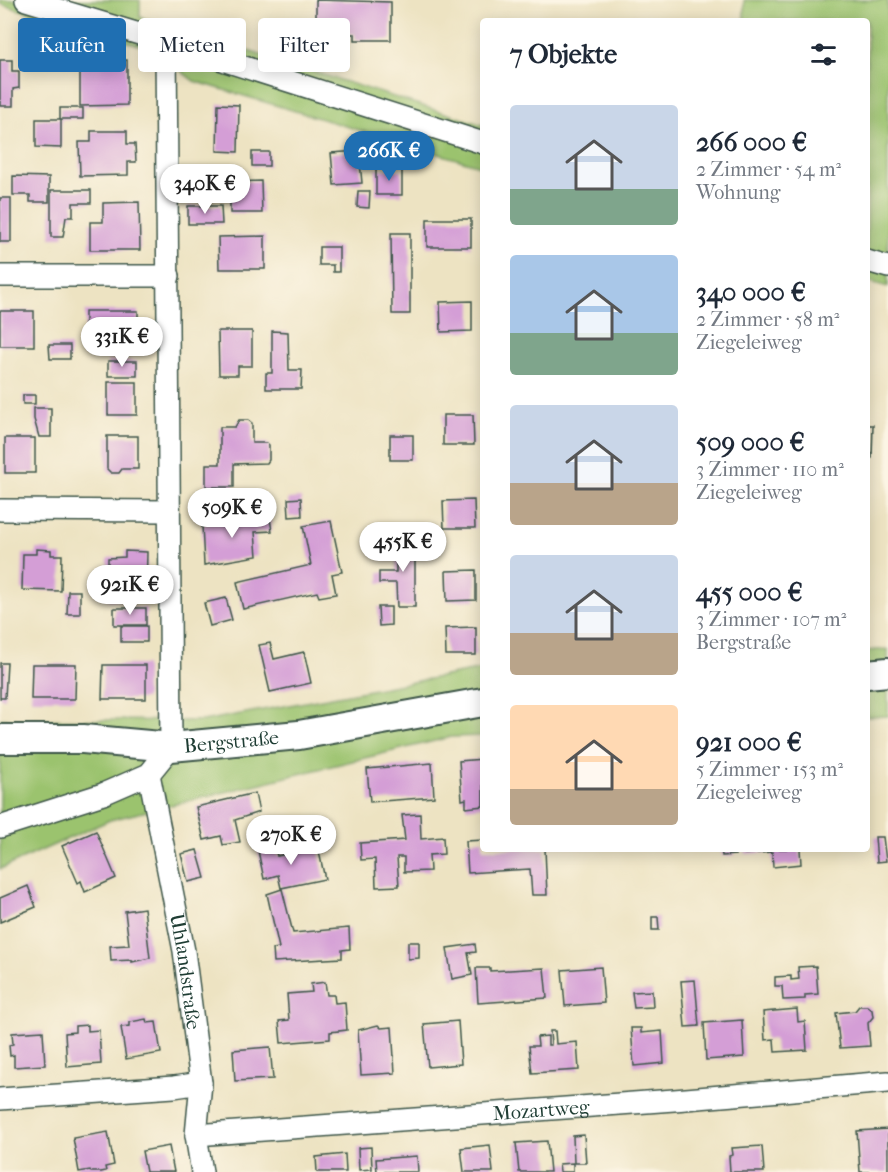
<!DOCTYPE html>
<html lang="de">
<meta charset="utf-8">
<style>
:root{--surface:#fff;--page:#f2f2f3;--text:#1f2937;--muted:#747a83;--accent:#1f6fb2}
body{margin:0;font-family:"IM FELL French Canon",serif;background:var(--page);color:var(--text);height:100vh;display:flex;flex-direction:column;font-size:22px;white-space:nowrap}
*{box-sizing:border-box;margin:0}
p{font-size:20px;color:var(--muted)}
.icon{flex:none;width:33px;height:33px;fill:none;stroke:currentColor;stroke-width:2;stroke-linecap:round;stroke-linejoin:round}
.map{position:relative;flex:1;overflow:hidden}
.details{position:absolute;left:480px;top:18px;width:390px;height:834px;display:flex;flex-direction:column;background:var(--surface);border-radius:6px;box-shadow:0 3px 15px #0003}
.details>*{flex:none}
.guide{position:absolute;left:18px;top:18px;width:372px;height:54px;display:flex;gap:12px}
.price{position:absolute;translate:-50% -51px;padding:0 14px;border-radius:21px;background:#fff;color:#222;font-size:20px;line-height:39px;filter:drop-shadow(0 2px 3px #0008)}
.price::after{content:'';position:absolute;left:50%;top:36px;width:18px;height:14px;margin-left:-9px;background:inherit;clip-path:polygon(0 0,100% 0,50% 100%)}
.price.on{background:var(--accent);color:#fff}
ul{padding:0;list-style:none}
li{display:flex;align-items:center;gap:18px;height:150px;padding:0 30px}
li span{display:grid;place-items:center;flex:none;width:168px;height:120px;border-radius:6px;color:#555}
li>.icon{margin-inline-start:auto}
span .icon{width:72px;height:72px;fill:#fffc;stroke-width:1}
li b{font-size:26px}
h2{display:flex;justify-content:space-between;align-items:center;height:72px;padding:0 30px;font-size:26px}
.tag{padding:0 21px;border-radius:6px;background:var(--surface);box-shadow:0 3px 15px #0003;font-size:21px;line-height:54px}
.tag.on{background:var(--accent);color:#fff}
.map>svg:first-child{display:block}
.green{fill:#9bc36e;stroke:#5d8051;stroke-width:1.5}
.building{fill:#d49ed6}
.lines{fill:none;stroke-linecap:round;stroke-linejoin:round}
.street-casing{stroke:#3e5649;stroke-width:24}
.secondary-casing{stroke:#3e5649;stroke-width:32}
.street{stroke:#fff;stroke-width:21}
.secondary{stroke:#fff;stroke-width:28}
.labels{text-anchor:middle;stroke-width:6;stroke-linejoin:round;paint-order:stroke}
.street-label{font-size:20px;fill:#1f3d34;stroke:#fcf5e5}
</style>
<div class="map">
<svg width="888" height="1172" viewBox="0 0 888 1172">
<rect width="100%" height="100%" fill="#fcf5e5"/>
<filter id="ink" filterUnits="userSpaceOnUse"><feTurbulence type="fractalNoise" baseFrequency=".0167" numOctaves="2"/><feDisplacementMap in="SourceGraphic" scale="12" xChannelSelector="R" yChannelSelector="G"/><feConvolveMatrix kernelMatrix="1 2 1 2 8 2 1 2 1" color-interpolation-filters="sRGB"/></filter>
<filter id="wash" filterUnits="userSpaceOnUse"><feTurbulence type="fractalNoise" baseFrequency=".008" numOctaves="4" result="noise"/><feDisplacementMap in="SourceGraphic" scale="24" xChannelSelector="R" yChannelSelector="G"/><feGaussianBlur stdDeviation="1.35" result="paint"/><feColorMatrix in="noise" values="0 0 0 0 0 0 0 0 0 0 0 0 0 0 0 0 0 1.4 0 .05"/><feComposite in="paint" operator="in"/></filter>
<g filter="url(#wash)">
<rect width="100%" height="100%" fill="#ede3c2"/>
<g class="green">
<path d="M0,0H140V17L483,125V167L194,81L152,49L0,4Z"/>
<path d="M744,0H888V287L867,281V21H744Z"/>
<path d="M888,649V716L867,717V651Z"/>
<path d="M483,669V736L451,737L110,820L0,869V719L203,721Z"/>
</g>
<g id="blocks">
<g class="building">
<path d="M316,0L391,2V40H355V34H316Z"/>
<path d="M0,60H12V71H19V88L13,89V106H0Z"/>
<path d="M80,60H127V105L80,106Z"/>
<path d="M218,104L239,105L238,152L217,151Z"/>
<path d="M60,108H83V119H61V148L36,147V119H60Z"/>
<path d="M91,131H127V144H135L136,162H128V175L80,176L79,142H91Z"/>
<path d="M359,151L362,183L334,185L331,153Z"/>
<rect x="252" y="152" width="17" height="14"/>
<path d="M376,169L402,170V195H376Z"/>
<path d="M13,176L49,177V202H30V195H13Z"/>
<path d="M261,181L262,213H230V182Z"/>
<path d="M51,190H91V203H73V217H66L63,237H51Z"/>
<path d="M358,191H370L369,208L357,207Z"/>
<rect x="0" y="198" width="11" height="44"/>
<path d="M139,202L140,250H90V222H103V203Z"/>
<path d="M188,206H221L222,224H188Z"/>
<rect x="427" y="219" width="44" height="28"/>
<path d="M391,233H410V314H392Z"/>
<path d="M265,236V269H219L218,237Z"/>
<path d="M319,247H339V272H333V265H319Z"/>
<path d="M472,301V331L441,332L440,302Z"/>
<rect x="0" y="311" width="34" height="35"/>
<path d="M85,311H138V348H98V335H85Z"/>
<path d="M218,331H252V366H238V375H219Z"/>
<path d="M272,331L288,332L289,370H302L301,389H266V373H272Z"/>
<path d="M49,345H70V359H50Z"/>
<rect x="108" y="361" width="29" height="15"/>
<rect x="108" y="382" width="29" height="33"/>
<rect x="23" y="395" width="12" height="9"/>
<path d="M34,408H51V437H39L34,419Z"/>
<path d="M443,415H473L474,445H443Z"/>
<path d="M239,420H248L252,423V443H267L269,445V460L267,463L234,464V487H206V464H220V427H235Z"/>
<path d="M867,425H873L872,458H867Z"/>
<rect x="390" y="435" width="23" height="25"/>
<path d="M107,436H138V469H122L119,473H111L107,469Z"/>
<rect x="5" y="438" width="30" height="35"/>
<path d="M301,498L302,516L289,517L288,499Z"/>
<path d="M474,500L475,528H444L443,501Z"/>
<path d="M238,513L239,520L270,519L272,531L255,532L257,556L204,565L202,525L225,522L224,515Z"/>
<path d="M331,521L342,572L332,574L336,594L319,597L317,592L243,609L237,582L311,565L303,526Z"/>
<path d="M396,538H415V607H397L396,583H379V572H396Z"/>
<path d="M36,549L51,550V555H62L61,591L22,590L23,554H36Z"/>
<path d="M125,551L147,552L146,592H130V600H108V558L125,557Z"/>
<path d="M476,570V600L447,601L446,571Z"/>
<path d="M68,591H80V614H67Z"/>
<path d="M226,598L232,620L210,626L204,603Z"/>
<path d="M378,607H391V625L379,626Z"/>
<rect x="114" y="608" width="32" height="17"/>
<rect x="121" y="626" width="26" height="16"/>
<path d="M476,627V655H446L445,628Z"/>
<path d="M270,643L274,659L304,652L311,683L270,692L259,645Z"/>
<path d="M0,663H7L5,698H0Z"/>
<path d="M32,664H76L75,699H31Z"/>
<path d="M103,665H146V699H102Z"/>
<path d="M483,759V806L466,808V799L462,800L459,761Z"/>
<path d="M432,763L434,797L370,802L367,769Z"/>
<path d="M255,793L259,812L235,820L240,842L223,845L221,836L204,840L196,807Z"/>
<path d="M420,814L421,839L443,837L444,854L429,855L430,871L404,872V857H397L399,886L376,887L375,859L361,860L360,843L405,840L402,815Z"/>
<path d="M96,831L116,878L85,892L81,881L78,883L62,846Z"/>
<path d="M875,837H883L886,861L877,862Z"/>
<path d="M483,840V849H545L547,895H532L530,869L468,873L466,841Z"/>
<path d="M274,843L277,856L318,847L325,879L281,888L278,875L264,879L257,846Z"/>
<path d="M721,849H735V855L722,856Z"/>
<path d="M745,849H800L801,864L773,867L772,852L745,854Z"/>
<path d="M197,850L205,878L188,882L181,854Z"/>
<path d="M28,886L36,907L0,922V898Z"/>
<path d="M282,889L293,933L349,928L350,949L342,950V958L274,962L273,949L279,948L267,894Z"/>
<path d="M144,908L150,958L132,962V960L111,961L110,946L129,945L125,911Z"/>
<path d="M652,917H658L659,930H652Z"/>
<path d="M408,942H419V958L408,959Z"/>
<path d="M475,944L476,952L468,953L472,975L452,979L447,948Z"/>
<path d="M816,966L818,994L805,995V999L783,1000L782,986H775V977L791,976V980L799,979L798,967Z"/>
<path d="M601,967L604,1003L565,1006L562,970Z"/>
<path d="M476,968H490V971L544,968L547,998L478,1003Z"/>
<path d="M695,980L699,1026L685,1027L681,981Z"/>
<path d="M325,982L327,995H334L335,1003L345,1002L347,1030L330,1032V1039L281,1043L279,1021L289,1020L287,994L312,992L311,984Z"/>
<path d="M652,991L653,1007L634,1008L632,992Z"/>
<path d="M859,1006H867L872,1010L873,1017L868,1023L870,1046L840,1048L836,1013L855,1011Z"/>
<path d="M797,1009L798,1022L805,1021L807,1050L775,1052L774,1039L765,1040L763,1012Z"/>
<path d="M146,1019L147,1023L156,1022L161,1053L126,1059L121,1027L130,1026V1022Z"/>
<path d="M742,1020L744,1057L706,1060L704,1023Z"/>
<path d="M458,1021L461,1064L428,1067L424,1024Z"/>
<path d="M88,1025V1031L99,1030L101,1064L67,1067L65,1033L75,1032V1026Z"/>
<path d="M378,1025L381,1028L392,1027L395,1073L361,1075L358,1030Z"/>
<path d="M631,1028H641V1033L662,1031L664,1063L634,1066Z"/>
<path d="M43,1031L45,1065L14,1067V1055L10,1056L9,1045L13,1044L12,1033Z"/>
<path d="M550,1031H555L556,1044L577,1042L579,1070L532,1073L529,1046H538L537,1037L548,1036V1045H551Z"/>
<path d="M270,1047L273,1079L235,1081L233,1050Z"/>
<path d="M888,1129V1172H860L857,1131Z"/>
<path d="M108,1132L114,1165L105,1167L106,1171L101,1172H91L90,1170L79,1172L73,1138Z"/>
<path d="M584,1135L586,1163H574L573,1136Z"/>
<path d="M547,1141L550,1172H519L516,1143Z"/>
<path d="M490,1145L493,1172H464L461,1148Z"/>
<path d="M169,1146L174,1172H146L142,1151Z"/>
<path d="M762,1146L764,1172H730L729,1156L733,1155L732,1148Z"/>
<path d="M371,1147L372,1169L359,1170L358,1148Z"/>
<path d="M345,1154L346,1172H317L316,1157Z"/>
<path d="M417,1156L418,1172H377L376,1159Z"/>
<path d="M573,1163V1172H560L559,1164Z"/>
</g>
</g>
</g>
<g filter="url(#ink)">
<use href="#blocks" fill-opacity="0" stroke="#3e5649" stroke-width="1.5"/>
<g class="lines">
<g class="street-casing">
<g id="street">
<path d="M26,0L166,42L483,143"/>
<path d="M867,261L888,267"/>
<path d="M0,276H169"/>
<path d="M0,510L169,511"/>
<path id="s1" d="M149,774L184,951L201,1083L196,1135L202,1172"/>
<path d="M0,827L103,794L149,774L171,747L166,42"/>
<path d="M0,1099L174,1087L201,1083"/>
<path id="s2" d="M196,1135L674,1100L888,1082"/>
</g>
</g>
<g class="secondary-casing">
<g id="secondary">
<path d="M867,674L888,672"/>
<path id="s3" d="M0,739H83L171,747L299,735L483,702"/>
</g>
</g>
<use href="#street" class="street"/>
<use href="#secondary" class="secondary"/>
</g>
</g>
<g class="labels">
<g class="street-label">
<text dy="7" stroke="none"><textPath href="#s3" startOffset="232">Bergstraße</textPath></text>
<text dy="7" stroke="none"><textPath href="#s1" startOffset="201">Uhlandstraße</textPath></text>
<text dy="7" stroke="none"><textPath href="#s2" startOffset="346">Mozartweg</textPath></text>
</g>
</g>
</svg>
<b class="price on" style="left:389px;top:182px">266K €</b>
<b class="price" style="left:205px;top:215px">340K €</b>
<b class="price" style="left:122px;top:368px">331K €</b>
<b class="price" style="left:232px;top:539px">509K €</b>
<b class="price" style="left:403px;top:573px">455K €</b>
<b class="price" style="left:130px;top:616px">921K €</b>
<b class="price" style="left:291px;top:866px">270K €</b>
<div class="guide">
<a class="tag on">Kaufen</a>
<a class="tag">Mieten</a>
<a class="tag">Filter</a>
</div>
<section class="details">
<h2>7 Objekte<svg class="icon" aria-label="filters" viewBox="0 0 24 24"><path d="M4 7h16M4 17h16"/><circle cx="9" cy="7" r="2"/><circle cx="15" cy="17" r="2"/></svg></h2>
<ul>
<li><span style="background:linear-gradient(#c9d6e8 70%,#7fa58c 0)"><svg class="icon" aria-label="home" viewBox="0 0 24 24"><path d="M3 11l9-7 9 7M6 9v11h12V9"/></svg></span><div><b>266 000 €</b><p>2 Zimmer · 54 m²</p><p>Wohnung</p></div></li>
<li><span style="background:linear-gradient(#a9c7e8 65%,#7fa58c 0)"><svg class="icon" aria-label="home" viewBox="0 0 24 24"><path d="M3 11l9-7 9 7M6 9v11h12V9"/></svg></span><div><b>340 000 €</b><p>2 Zimmer · 58 m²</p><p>Ziegeleiweg</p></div></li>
<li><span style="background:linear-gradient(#c9d6e8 65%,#b9a48a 0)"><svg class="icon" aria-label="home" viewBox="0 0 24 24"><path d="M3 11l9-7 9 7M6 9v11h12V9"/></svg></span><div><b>509 000 €</b><p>3 Zimmer · 110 m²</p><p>Ziegeleiweg</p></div></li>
<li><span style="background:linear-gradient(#c9d6e8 65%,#b9a48a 0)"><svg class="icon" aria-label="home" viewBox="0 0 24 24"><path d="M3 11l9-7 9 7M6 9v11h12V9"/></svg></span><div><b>455 000 €</b><p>3 Zimmer · 107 m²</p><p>Bergstraße</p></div></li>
<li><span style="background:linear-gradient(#ffd9b3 70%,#b9a48a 0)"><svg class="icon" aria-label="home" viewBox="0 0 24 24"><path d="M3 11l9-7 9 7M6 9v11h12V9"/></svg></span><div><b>921 000 €</b><p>5 Zimmer · 153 m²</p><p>Ziegeleiweg</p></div></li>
</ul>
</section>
</div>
